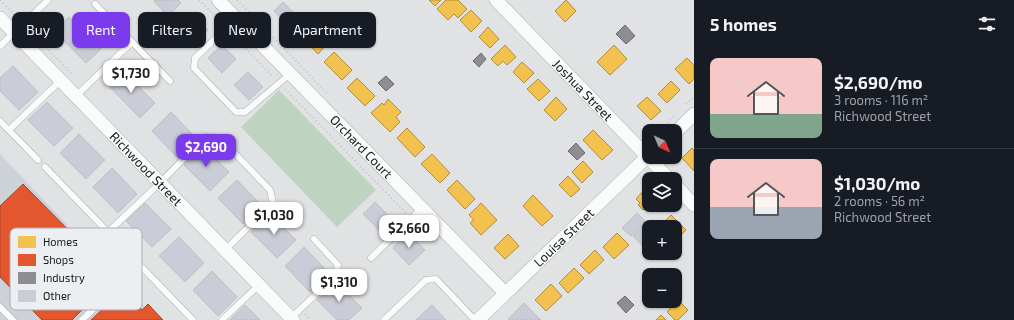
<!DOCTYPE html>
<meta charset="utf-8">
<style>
:root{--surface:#171b24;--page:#242831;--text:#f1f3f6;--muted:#9ea1a6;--line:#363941;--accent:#7c3aed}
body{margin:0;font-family:"Exo 2",sans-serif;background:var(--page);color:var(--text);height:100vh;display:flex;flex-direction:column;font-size:15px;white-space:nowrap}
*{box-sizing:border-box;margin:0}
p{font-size:13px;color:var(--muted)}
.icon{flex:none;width:22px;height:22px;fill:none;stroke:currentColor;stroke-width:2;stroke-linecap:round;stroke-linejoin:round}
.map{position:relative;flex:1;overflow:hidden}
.details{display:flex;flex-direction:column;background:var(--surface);width:320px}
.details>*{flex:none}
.hud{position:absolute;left:12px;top:12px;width:380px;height:36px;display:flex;gap:8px}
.needle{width:26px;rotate:136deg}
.fabs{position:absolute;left:642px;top:124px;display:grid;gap:8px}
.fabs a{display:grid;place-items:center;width:40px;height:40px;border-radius:8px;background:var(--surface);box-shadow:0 1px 3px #0004;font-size:20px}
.price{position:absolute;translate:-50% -34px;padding:0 9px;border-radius:8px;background:#fff;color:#222;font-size:13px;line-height:26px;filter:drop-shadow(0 1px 2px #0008)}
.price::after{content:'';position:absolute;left:50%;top:24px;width:12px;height:9px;margin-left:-6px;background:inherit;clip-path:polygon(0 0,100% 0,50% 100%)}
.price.on{background:var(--accent);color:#fff}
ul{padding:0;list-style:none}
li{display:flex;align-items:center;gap:12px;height:100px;padding:0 16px}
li+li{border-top:1px solid var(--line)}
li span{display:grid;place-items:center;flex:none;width:112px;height:80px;border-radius:8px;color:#555}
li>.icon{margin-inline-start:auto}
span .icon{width:48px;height:48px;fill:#fffc;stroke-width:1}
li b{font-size:17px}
h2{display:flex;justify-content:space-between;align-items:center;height:48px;padding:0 16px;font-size:17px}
.chip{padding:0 14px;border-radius:8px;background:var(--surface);box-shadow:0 1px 3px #0004;font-size:14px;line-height:36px}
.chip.on{background:var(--accent);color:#fff}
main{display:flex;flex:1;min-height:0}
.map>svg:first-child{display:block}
.built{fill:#cdd2d8}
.green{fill:#bed3c1}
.homes{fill:#f2c14e;stroke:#b08e3e}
.shops{fill:#e4572e;stroke:#a64428}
.industry{fill:#8d8d92;stroke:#6a6a6e}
.building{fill:#caccd7;stroke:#bdbfc0}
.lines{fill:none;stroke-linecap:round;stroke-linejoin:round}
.lane-casing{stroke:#aeafb1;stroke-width:7}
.street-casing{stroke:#aeafb1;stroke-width:14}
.path{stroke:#c2c3c3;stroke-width:2;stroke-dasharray:1 3;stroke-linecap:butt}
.lane{stroke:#fafbfb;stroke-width:6}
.street{stroke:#fafbfb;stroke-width:13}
.labels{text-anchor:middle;stroke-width:4;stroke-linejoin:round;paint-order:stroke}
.street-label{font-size:13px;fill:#171819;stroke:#eceff2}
.key{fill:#eceff2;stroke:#acaeb1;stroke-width:1}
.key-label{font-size:11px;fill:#171819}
</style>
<main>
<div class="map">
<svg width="694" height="320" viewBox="0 0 694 320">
<rect width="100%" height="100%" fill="#e0e2e4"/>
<path class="built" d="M0,154L157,320H0Z"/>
<path class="green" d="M279,90L376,190L337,227L241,127Z"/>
<g class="homes">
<path d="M429,0H441L435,6Z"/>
<path d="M446,0H458L467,9L458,18L454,14L448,20L437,9Z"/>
<path d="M566,0L576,11L565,22L555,11Z"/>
<path d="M471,10L482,21L471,32L460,20Z"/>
<path d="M310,26L327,44L318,54L300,35Z"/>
<path d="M488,27L499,39L490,48L479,37Z"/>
<path d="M505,45L516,57L507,65L503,61L498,66L491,59Z"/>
<path d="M614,45L627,59L610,75L597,62Z"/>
<path d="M334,52L352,70L342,80L324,62Z"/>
<path d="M687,58L694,65V79L689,84L675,69Z"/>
<path d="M522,62L534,73L524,83L513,72Z"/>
<path d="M357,78L375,96L365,106L347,88Z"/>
<path d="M538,79L550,91L539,101L527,89Z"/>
<path d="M671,81L680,90L667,103L658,94Z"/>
<path d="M556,97L567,109L555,121L544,110Z"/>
<path d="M647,97L661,111L651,120L637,106Z"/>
<path d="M388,99L401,112L396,117L400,122L390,132L371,113L382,103L384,105Z"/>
<path d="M407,128L425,147L415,157L397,138Z"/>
<path d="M593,130L613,150L602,160L583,140Z"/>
<path d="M692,148L694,150V171L682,158Z"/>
<path d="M432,154L450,173L440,183L421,164Z"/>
<path d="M583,161L593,172L582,183L572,172Z"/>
<path d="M568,176L580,189L571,197L559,185Z"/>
<path d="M457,180L475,199L465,209L447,190Z"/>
<path d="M646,188L649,191V204L643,210L638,205L640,203L636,199Z"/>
<path d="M533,195L553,216L542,226L523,206Z"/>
<path d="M481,203L497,220L481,235L470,223L474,220L469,215Z"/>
<path d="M671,215L686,230L676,240L675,227H659Z"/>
<path d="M617,233L629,245L614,259L603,247Z"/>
<path d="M508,234L519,246L505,259L494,248Z"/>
<path d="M595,250L604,260L589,274L580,265Z"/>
<path d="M574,268L584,278L568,293L559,283Z"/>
<path d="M551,284L562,296L546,311L535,300Z"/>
<path d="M678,300L688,310L678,320H675L667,312Z"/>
<path d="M661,315L666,320H656Z"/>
</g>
<g class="shops">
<path d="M23,184L90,252L64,278L89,303L72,320H42L0,277V206Z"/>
<path d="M123,290L142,310L148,304L163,320H91Z"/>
</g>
<g class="industry">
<path d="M341,13L351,22L340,33L330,23Z"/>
<path d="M625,25L635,36L626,44L616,34Z"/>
<path d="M481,53L486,59L479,67L473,61Z"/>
<path d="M386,76L394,84L386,91L378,83Z"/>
<path d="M576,143L585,153L577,160L568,151Z"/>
<path d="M625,296L634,305L626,313L617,303Z"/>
</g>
<g class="building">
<path d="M155,0H178L181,3L168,16L154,1Z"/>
<path d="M283,2L301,20L291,29L274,11Z"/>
<path d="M193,15L208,30L194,43L179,28Z"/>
<path d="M69,17L101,49L86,63L54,31Z"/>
<path d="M222,45L236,59L222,73L208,58Z"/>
<path d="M13,66L38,92L19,110L0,91V78Z"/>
<path d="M122,70L155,103L140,118L108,85Z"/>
<path d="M248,72L263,87L249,100L234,85Z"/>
<path d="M47,102L73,128L54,146L28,120Z"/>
<path d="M171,112L196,138L177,157L152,131Z"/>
<path d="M79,134L105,160L86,179L60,153Z"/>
<path d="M203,146L229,172L210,191L184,165Z"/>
<path d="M112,168L137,194L118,213L93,187Z"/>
<path d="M237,180L262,206L243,224L218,198Z"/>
<path d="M375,202L395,222L383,234L363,214Z"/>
<path d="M145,203L171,229L152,247L126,221Z"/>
<path d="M637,213L646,222L631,236L622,228Z"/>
<path d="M270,214L296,240L277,258L251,232Z"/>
<path d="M647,223L651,227H649V238L642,245L633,236Z"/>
<path d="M408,233L425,250L409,265L393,248Z"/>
<path d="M179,237L204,263L185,282L159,256Z"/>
<path d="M304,247L329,273L310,292L285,266Z"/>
<path d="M212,271L237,297L218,316L193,290Z"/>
<path d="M336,282L362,308L349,320H337L317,300Z"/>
<path d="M524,303L541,320H510L508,319Z"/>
<path d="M245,305L260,320H230Z"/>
<path d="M432,305L446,320H416Z"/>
</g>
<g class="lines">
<g class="lane-casing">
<g id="lane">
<path d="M236,19L195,58L194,68L236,112H245L290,74"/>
<path d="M132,42L170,81"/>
<path d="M0,46L48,0"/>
<path d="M76,96L132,42L95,4"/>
<path d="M0,121L38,160"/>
<path d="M9,130L61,80"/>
<path d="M45,167L193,320"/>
<path d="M108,232L160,183L205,137L220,138L270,190L273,203L225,250"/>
<path d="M371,258L421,209"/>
<path d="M0,307L13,320"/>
<path d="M291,318L336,275L338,265L314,239"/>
<path d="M82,320L125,279"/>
<path d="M222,320L259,285"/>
<path d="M384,320L426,280L436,279L475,320"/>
</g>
</g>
<g class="street-casing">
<g id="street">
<path id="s1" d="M218,0L505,293"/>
<path id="s2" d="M496,0L669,179"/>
<path id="s3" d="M0,18L293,320"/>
<path d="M675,133L694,114"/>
<path d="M675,185L694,205"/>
<path id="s4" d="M478,320L649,155"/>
</g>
</g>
<g class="path">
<path d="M0,0L18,18"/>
<path d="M199,0L221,22"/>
<path d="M237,0L327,93"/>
<path d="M29,30L72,74"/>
<path d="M232,34L273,77"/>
<path d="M285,89L406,213"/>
<path d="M686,104L694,97"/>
<path d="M658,131L674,116"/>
<path d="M416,224L436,244"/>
<path d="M305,314L310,320"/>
</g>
<use href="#lane" class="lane"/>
<use href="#street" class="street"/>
</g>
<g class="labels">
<g class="street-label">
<text dy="5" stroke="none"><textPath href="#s2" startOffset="125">Joshua Street</textPath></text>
<text dy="5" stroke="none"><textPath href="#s1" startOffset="205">Orchard Court</textPath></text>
<text dy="5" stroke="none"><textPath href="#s3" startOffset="210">Richwood Street</textPath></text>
<text dy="5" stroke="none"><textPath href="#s4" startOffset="119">Louisa Street</textPath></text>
</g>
</g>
<rect x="10" y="228" width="132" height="82" rx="6" class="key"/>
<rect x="18" y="236" width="18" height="12" fill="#f2c14e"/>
<rect x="18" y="254" width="18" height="12" fill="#e4572e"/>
<rect x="18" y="272" width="18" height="12" fill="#8d8d92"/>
<rect x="18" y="290" width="18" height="12" fill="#caccd7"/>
<g class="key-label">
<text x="43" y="246">Homes</text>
<text x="43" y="264">Shops</text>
<text x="43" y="282">Industry</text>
<text x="43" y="300">Other</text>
</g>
</svg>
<div class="fabs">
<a><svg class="needle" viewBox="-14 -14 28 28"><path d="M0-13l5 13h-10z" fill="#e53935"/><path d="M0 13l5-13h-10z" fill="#9ea1a6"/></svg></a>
<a><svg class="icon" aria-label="layers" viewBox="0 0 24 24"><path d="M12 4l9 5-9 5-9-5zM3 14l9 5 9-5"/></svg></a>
<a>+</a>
<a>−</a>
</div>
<b class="price" style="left:131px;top:94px">$1,730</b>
<b class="price on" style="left:206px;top:168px">$2,690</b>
<b class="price" style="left:274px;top:236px">$1,030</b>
<b class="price" style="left:409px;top:249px">$2,660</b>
<b class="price" style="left:339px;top:303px">$1,310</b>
<div class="hud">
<a class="chip">Buy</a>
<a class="chip on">Rent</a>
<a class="chip">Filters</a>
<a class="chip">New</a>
<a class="chip">Apartment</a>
</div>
</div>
<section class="details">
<h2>5 homes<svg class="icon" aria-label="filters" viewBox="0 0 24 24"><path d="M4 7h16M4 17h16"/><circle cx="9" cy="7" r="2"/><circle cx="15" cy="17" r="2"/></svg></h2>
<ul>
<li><span style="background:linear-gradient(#f6c9c9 70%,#7fa58c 0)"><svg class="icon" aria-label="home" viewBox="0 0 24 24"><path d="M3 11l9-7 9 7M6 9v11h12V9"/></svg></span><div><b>$2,690/mo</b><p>3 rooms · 116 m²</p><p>Richwood Street</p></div></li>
<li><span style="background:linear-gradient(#f6c9c9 60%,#9aa5b1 0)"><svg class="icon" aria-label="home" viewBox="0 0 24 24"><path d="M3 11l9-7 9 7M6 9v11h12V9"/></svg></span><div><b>$1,030/mo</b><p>2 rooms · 56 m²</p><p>Richwood Street</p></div></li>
</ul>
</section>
</main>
